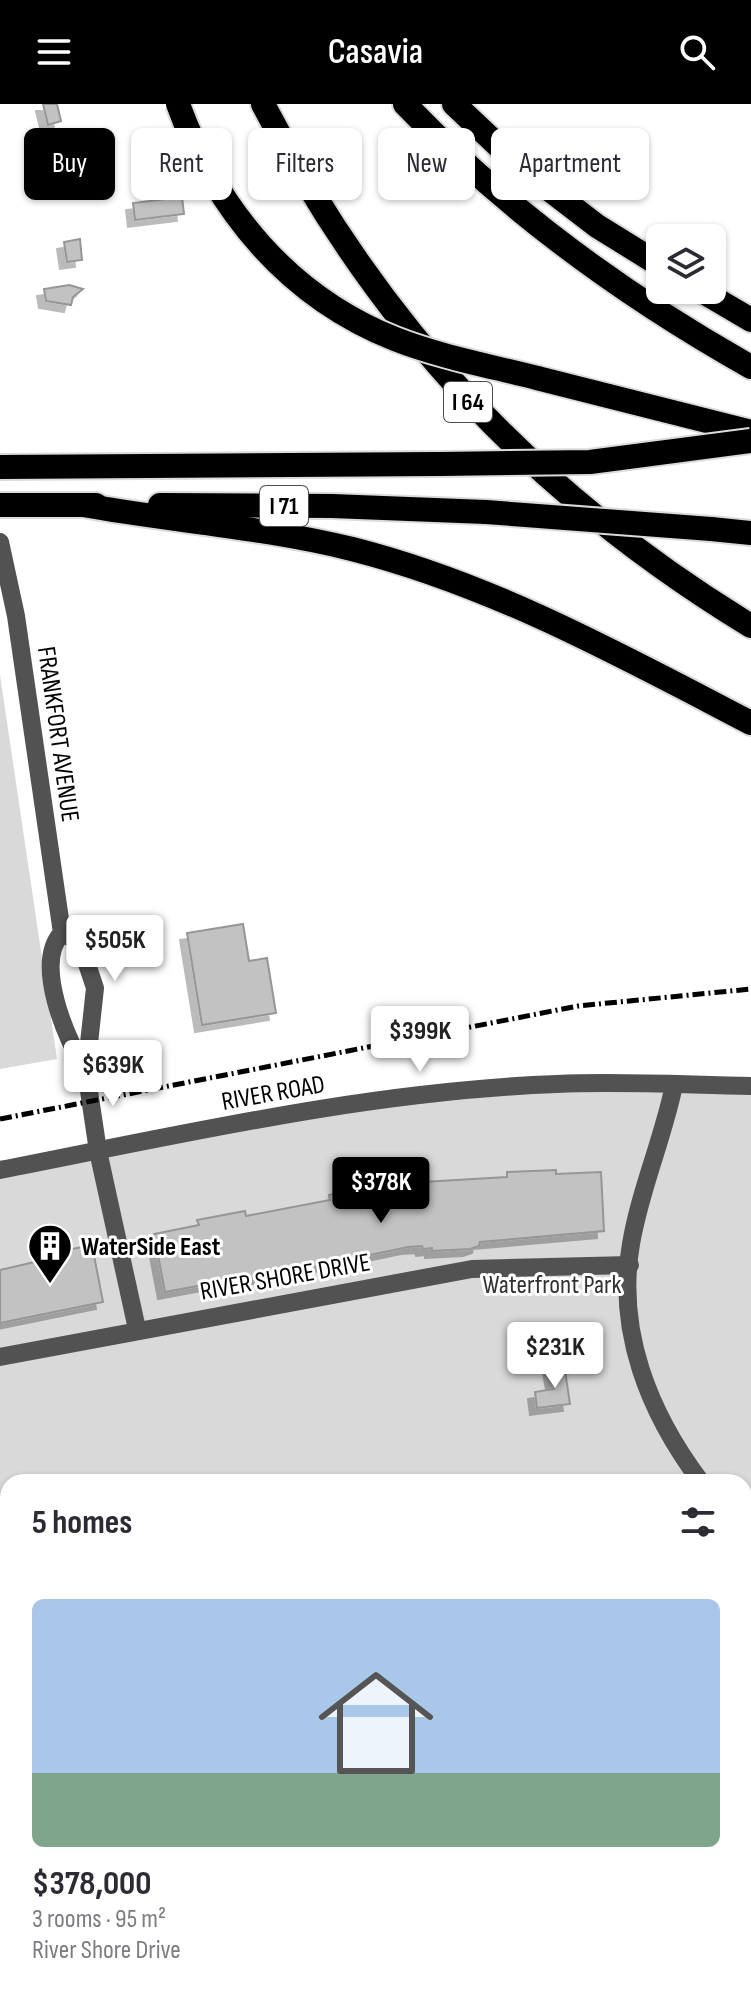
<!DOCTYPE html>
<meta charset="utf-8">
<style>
:root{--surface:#fff;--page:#f2f2f3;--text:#2b2b33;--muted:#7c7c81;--accent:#000}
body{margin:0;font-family:"Sofia Sans Condensed",sans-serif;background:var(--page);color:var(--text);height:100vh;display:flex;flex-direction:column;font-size:30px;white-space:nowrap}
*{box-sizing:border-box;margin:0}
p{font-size:26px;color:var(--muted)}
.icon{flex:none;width:44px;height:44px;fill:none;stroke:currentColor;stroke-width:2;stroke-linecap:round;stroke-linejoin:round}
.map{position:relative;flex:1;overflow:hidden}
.panel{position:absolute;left:0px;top:1370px;width:752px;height:536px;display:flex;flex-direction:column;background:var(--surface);border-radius:24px 24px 0 0;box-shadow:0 2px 6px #0004}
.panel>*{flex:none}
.hud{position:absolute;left:24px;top:24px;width:704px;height:72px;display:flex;gap:16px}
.tools{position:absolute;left:646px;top:120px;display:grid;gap:16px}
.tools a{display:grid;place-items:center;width:80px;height:80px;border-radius:12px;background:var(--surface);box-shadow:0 2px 6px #0004;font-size:40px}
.price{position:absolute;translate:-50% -68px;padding:0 18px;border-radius:8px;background:#fff;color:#222;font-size:26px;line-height:52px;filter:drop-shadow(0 2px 4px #0008)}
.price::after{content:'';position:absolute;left:50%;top:48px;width:24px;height:18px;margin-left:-12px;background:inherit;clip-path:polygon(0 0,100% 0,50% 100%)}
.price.selected{background:var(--accent);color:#fff}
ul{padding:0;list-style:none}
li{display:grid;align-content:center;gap:16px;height:424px;padding:0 32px}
li span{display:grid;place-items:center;height:248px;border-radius:12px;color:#555}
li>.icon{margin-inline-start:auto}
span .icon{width:144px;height:144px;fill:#fffc;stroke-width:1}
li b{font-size:34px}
h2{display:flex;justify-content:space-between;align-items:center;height:96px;padding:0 32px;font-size:34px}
.chip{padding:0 28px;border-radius:12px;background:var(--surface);box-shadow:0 2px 6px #0004;font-size:28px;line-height:72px}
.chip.selected{background:var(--accent);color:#fff}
header{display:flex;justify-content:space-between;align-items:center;height:104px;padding:0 32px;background:var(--accent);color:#fff;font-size:36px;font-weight:600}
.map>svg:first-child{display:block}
.green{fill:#d9d9d9}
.water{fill:#a0a0a0}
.building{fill:#c2c2c2;stroke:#969696;stroke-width:2;filter:url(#shadow)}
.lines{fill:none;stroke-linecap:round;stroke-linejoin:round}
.highway-casing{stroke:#dbdbdb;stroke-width:28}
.minor{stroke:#525252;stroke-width:18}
.highway{stroke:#000;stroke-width:24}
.rail{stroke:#000;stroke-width:5;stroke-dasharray:12 4 2 4;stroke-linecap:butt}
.highway-bridge-casing{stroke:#dbdbdb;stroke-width:28;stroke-linecap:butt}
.highway-bridge{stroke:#000;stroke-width:24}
.labels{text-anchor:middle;stroke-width:6;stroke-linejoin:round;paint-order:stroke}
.shield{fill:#fff;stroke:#4c4c4c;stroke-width:2}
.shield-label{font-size:24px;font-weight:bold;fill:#000}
.street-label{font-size:26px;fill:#000;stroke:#fff}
.poi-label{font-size:26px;font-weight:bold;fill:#000;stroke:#fff;text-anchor:start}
.park-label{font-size:26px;fill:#303030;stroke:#fff}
</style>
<header><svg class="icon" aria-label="menu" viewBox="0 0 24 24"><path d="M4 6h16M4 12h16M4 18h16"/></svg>Casavia<svg class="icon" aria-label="search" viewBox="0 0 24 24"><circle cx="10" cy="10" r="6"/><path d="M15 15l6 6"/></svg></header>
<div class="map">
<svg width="751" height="1906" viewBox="0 0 751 1906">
<defs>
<filter id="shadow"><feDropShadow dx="-7" dy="7" stdDeviation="0" flood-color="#0004"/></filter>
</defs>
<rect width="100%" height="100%" fill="#fff"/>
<g class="green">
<path d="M0,571L57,955L0,965Z"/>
<path d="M558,980L751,981V1479L744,1481V1378H8V1540L0,1542V1069L326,1003Z"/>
<path d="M751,1663V1877L744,1879V1669Z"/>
<path d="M260,1898H655L618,1906H286L265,1903Z"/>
</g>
<g class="water">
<path d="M751,1479V1663L744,1669V1481Z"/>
<path d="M8,1540V1898H260L265,1903L286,1906H0V1542Z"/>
<path d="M751,1877V1906H618L655,1898H744V1879Z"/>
</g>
<g class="building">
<path d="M43,0H57L61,17L48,21Z"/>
<path d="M182,93L184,110L135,116L133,99Z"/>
<path d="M80,135L82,156L67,158L64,138Z"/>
<path d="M69,181L83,185L73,193L71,201L46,197L44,185Z"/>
<path d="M243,820L249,857L267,854L276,909L202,921L187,829Z"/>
<path d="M556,1066V1070L601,1068L604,1127L480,1138L479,1142L470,1145L432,1147V1144L423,1145L422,1142L408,1143L327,1160L311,1163V1159L276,1165L269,1167L270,1171L209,1183L208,1180L165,1188L154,1130L199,1121L197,1116L245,1107L246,1112L330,1096L329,1091L377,1081L378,1086L422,1078L507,1073V1068Z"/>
<path d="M92,1141L103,1198L0,1219V1166L39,1157L38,1152Z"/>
<path d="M564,1260L570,1300L537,1304L535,1288L554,1285L550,1261Z"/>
</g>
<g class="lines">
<g class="highway-casing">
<g id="highway">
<path d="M263,0C379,225 536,391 751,522"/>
<path d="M405,0C505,105 625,192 751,263"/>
<path d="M454,0L524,66L597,122L660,161"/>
<path d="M700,186L751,216"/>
<path d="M537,274L751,328"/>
<path d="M0,363L439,360"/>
<path d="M0,401H96"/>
<path d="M83,401C172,417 263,423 352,445C494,481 622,552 751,619"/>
<path d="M160,401L332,402L486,408"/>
<path d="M711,425L751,429"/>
</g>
</g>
<g class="minor">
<path d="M0,438L16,512L62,829C33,859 67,937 86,967"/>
<path d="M62,829L80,839L95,884L86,967L98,1047L137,1225"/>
<path d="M674,981C663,1035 640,1086 631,1140C616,1227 649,1309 701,1378"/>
<path d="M0,1066C184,1030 369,987 557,980C621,977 687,981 751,982"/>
<path d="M0,1253L472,1165L630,1161"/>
<path d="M744,1426L751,1435"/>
<path d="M744,1462L751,1459"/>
<path d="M0,1526L8,1524"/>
</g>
<use href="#highway" class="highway"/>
<path class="rail" d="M0,1015L578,902L751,885"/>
<g class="highway-bridge-casing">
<g id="highway-bridge">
<path d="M178,0C216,106 289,193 395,235C441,253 490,262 537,274"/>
<path d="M439,360L590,358L751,337"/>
<path d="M486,408L711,425"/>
</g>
</g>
<use href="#highway-bridge" class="highway-bridge"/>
</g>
<defs>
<g id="building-pin" transform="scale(2.3)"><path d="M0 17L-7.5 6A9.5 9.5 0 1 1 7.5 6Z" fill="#000" stroke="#fff"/><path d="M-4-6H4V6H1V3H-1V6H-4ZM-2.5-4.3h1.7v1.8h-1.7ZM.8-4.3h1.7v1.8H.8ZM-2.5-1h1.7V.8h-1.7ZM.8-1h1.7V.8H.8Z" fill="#fff"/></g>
</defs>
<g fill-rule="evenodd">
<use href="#building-pin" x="50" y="1142"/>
</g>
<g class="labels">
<g class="shield">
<rect x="444" y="278" width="48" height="40" rx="6"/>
<rect x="260" y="382" width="48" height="40" rx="6"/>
</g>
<g class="shield-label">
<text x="468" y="306">I 64</text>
<text x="284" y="410">I 71</text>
</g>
<g class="street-label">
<text transform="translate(59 630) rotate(82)" y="9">FRANKFORT AVENUE</text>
<text transform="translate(273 988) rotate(-10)" y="9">RIVER ROAD</text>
<text transform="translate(285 1172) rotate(-10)" y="9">RIVER SHORE DRIVE</text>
</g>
<g class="poi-label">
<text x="81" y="1151">WaterSide East</text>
</g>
<g class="park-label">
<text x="552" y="1189">Waterfront Park</text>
</g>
</g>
</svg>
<div class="tools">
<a><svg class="icon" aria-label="layers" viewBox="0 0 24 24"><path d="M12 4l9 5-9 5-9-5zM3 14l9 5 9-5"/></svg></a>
</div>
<b class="price" style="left:115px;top:879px">$505K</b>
<b class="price" style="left:420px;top:970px">$399K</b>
<b class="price" style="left:113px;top:1004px">$639K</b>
<b class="price selected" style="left:381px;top:1121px">$378K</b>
<b class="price" style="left:555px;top:1286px">$231K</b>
<div class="hud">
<a class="chip selected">Buy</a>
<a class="chip">Rent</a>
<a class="chip">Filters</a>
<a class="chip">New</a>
<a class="chip">Apartment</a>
</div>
<section class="panel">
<h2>5 homes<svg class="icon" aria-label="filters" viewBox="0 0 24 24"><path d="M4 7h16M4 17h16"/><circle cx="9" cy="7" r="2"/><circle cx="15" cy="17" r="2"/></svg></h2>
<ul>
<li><span style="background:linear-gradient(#a9c7e8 70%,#7fa58c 0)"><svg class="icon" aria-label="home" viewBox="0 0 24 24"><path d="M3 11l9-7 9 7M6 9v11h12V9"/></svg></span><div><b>$378,000</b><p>3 rooms · 95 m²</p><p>River Shore Drive</p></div></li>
</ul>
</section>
</div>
